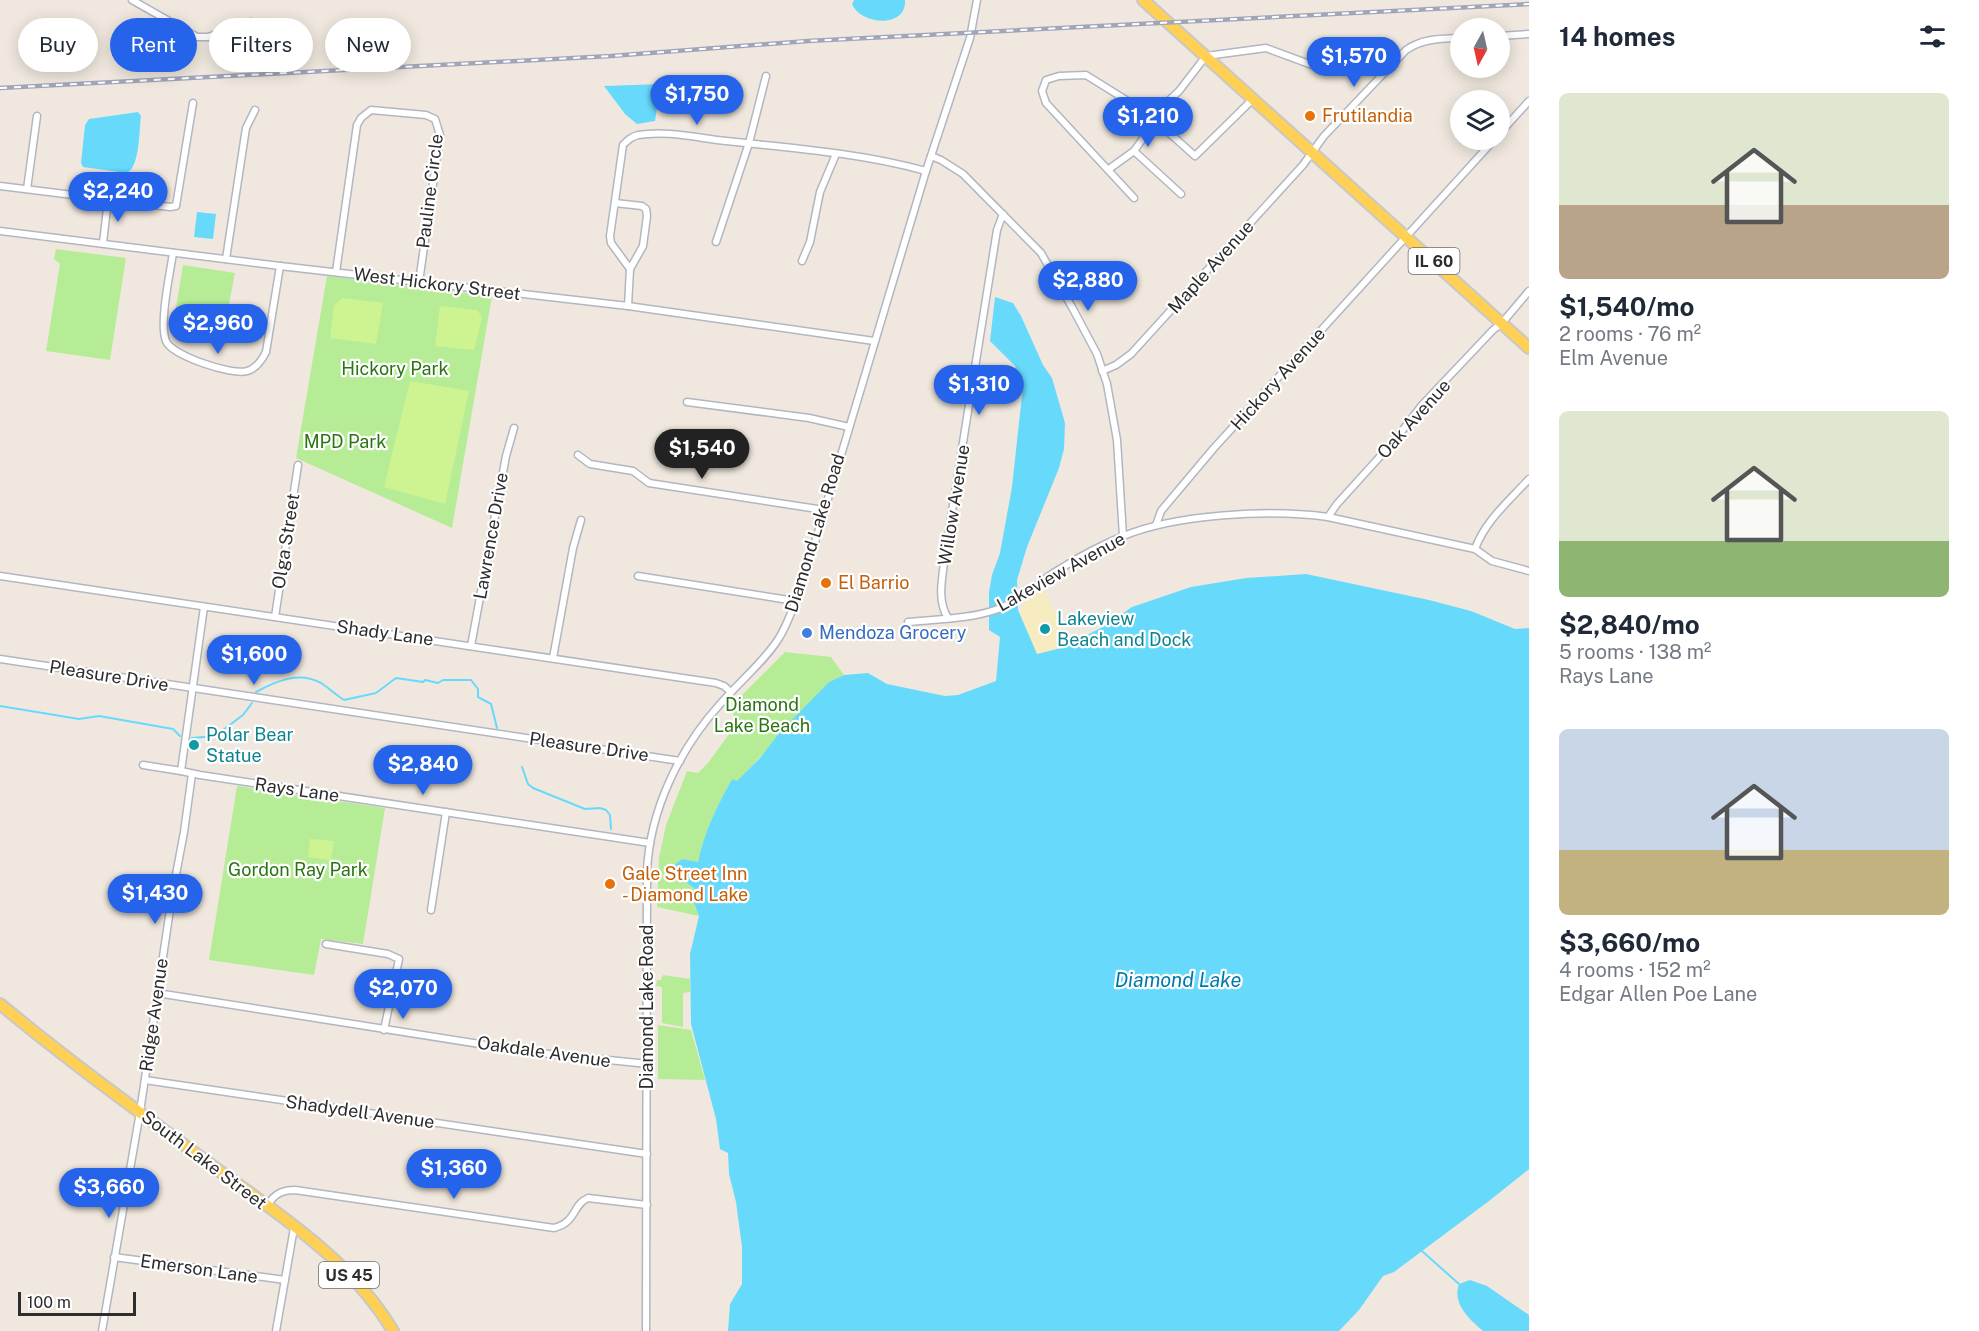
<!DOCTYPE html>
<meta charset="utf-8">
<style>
:root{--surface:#fff;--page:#f2f2f3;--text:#1f2937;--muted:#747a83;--accent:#2563eb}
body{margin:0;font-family:"Public Sans",sans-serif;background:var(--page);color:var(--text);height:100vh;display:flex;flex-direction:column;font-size:22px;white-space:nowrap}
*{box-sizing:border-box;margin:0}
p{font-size:20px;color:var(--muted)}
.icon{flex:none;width:33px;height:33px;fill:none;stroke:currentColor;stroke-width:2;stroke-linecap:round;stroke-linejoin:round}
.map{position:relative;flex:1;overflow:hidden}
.drawer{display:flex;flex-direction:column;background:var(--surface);width:450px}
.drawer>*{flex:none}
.top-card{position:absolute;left:18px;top:18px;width:570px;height:54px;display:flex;gap:12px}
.needle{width:39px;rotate:188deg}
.buttons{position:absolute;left:1450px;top:18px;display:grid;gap:12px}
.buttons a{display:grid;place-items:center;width:60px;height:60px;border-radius:50%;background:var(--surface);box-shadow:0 3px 15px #0003;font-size:30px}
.scale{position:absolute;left:18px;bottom:15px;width:118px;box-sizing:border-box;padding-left:6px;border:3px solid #2d2d2d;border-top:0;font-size:16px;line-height:21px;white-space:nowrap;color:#2d2d2d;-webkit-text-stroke:4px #fff;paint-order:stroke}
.price{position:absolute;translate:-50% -51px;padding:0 14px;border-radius:21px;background:var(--accent);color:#fff;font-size:20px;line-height:39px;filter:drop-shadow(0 2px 3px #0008)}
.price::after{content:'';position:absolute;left:50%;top:36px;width:18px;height:14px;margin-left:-9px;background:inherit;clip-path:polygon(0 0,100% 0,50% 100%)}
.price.on{background:#222;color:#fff}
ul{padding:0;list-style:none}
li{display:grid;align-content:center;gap:12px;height:318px;padding:0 30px}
li span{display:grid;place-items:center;height:186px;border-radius:9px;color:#555}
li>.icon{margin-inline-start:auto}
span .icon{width:108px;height:108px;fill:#fffc;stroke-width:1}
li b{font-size:26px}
h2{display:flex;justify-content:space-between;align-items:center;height:72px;padding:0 30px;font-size:26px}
.pill{padding:0 21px;border-radius:27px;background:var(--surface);box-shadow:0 3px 15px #0003;font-size:21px;line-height:54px}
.pill.on{background:var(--accent);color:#fff}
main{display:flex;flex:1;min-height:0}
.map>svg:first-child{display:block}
.green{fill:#b6ec96}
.sand{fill:#f7ecbf}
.pitch{fill:#cef491}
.water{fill:#67dafc}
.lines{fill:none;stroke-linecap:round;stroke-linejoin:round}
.stream{stroke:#67dafc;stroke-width:2}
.minor-casing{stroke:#b2b6c2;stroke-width:9}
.primary-casing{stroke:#c8c8c8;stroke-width:14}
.minor{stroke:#fff;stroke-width:6}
.primary{stroke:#ffd054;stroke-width:10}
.rail-casing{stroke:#a0a5b9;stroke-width:4.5}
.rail{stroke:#fff;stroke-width:2;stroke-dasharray:7;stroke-linecap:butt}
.food-dot{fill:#e8710a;stroke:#fff;stroke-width:2}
.culture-dot{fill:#0f9aa8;stroke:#fff;stroke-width:2}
.shop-dot{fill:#3f7fe0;stroke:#fff;stroke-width:2}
.labels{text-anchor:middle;stroke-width:4.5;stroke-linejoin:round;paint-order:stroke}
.shield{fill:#fff;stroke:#6c6c6c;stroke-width:1.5}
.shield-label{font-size:16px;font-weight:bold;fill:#2d2d2d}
.food-label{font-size:18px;fill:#c56008;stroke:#fff;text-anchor:start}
.street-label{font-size:18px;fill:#2d2d2d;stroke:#fff}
.park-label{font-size:18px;fill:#2b7413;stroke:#fff}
.culture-label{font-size:18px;fill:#0d838f;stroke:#fff;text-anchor:start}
.shop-label{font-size:18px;fill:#366cbe;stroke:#fff;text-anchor:start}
.water-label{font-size:20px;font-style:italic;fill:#0079ae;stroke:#fff}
</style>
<main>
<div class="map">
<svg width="1529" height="1331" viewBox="0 0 1529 1331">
<rect width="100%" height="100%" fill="#f0e8de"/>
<g class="green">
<path d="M56,249L126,258L110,360L46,351L60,264L54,259Z"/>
<path d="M183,265L235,273L225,324L176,307Z"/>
<path d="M327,276L492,296L452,528L296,458Z"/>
<path d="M785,652L831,657L844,675L829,682L737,782L732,779C717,806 704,832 698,863L673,867L672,871L696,890L693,900L699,916L657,907L659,858L666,825L687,771L698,773L708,763L735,726L732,705Z"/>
<path d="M237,786L385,808L363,944L321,939L314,975L209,960Z"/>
<path d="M663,975L690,979V992L683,993V1027L662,1023V987L656,986L657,980H661Z"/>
<path d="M658,1025L691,1030L705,1080L658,1079Z"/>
</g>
<path class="sand" d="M1044,590L1070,644L1037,655L1020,615L1023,604Z"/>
<g class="pitch">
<path d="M343,298L383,303L376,344L330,338L334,305Z"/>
<path d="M440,306L477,310L482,317L474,350L435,346Z"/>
<path d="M410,381L469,391L445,504L384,487Z"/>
<path d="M310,839L334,841L331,860L308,857Z"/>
</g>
<g class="water">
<path d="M854,0H905C907,29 860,25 852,4Z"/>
<path d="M661,84L655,121L637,124L625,114L604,86Z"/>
<path d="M138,112L141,116C139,131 140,166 127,173L83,167L81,163L85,125L89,119Z"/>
<path d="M197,212L216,214L213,239L194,237Z"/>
<path d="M995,297L1013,303L1021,316L1043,365L1052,378L1065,423L1064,449L1059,468L1027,547L1017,580L1018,610L1037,654L1065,647L1106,625L1132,607L1191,587L1246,578L1306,574L1429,600L1471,611L1515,629L1529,628V1169L1489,1201L1394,1272L1383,1276L1359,1310L1339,1331H728L730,1304L742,1284V1247L736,1202L729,1174L728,1153L720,1149L716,1119L691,1024L690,954L699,916L693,900L696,890L672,871L673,866L682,859L698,862C704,832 717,806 732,779L737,781L759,759L781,731L829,682L844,675L868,673L887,684L945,696L958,695L996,681L1000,637L989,630V592L992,575L1000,553L1012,487L1023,386L1015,366L990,341Z"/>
<path d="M1470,1280L1487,1286L1529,1315V1331H1483C1469,1319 1452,1304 1459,1284Z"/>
</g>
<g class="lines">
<g class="stream">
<path d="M256,692C276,681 299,671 321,683C329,688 336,695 344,700L376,693L396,678L423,682L425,680L438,683L443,680H471L478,689V697L491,704L497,728"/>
<path d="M0,706L79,719L99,716L173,729L180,736"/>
<path d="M192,738L215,736L243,715L252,703"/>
<path d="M522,767L528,784L533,788L585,809L600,808L606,810L610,815L611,829"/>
<path d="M1422,1251L1459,1284"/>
</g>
<g class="minor-casing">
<g id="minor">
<path d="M132,0L197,37H208L251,22"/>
<path d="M1500,36L1529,34"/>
<path d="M1151,117L1179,91L1206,56L1266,48L1312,65"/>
<path d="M1500,133L1529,101"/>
<path d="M1134,151L1144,137L1158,123"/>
<path d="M931,156L941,160L963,174L1041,253L1073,309L1097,354L1107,384L1117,440L1123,536"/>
<path d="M1109,169L1134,151L1181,194"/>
<path d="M0,186L170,207L176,206L193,103"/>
<path d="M27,189L37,116"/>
<path d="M1134,198L1046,103L1042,91L1046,80L1059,76L1086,75L1147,113L1195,156L1253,99"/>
<path d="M615,203L642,206L646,209L647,216L643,246L630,269L628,306"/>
<path d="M0,231L280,266L628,306L874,341"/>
<path d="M716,242L749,143L766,76"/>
<path d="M103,243L108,200"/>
<path d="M173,253C170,273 159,323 166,341C171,355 232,376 247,371C256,369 262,360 266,352L280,266"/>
<path d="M226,259L246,128L255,110"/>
<path d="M802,261L810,242L820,192L836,154"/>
<path d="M630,269L611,243L610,236L623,145C628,140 631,137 638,135C666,130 698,138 726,141C792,148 861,153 926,171"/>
<path d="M336,272L357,125L361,118L371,110L426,115L435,119L440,135L419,282"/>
<path d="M1102,371L1116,365L1131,354L1303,165L1324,136L1406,50C1423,38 1441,39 1461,38"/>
<path d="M687,402L809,418L849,427"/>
<path d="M578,455L590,464L633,471L649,483L824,510"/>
<path d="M1328,517L1337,504L1395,440L1422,405L1493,330L1502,323L1529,291"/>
<path d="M1156,525L1161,511L1214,448L1494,140"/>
<path d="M1475,549C1485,521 1509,501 1529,479"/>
<path d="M0,576L716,683L724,686L731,692"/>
<path d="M638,576L795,601"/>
<path d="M275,617L298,465"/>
<path d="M948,618C936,599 943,576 945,555L997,230L1003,214"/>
<path d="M908,622C937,619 971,619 998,609C1022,600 1039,581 1060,569C1079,557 1100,546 1121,537C1175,514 1270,509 1328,517L1475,549L1492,561L1529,571"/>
<path d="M471,646L506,456L514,428"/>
<path d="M553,658L573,548L581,520"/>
<path d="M0,659L680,761"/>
<path d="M143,765L181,771L200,775L650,843"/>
<path d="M181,771L204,607"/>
<path d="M431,910L446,812"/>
<path d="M326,944L388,954L399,959L384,1030"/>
<path d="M157,993L530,1052L648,1064"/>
<path d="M145,1080L647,1154"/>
<path d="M267,1206C274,1194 282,1190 295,1190L554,1228C577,1222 572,1205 588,1198L647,1205"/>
<path d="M114,1257L285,1280"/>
<path d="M102,1331L140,1112L172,896L184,832L192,774"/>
<path d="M276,1331L294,1228"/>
<path d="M646,1331L647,871C650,809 680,748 721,703C740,681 764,662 779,638C790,620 796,599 804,579L926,171L970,38L977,0"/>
</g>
</g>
<g class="primary-casing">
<g id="primary">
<path d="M1143,0L1529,348"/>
<path d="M0,1004C71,1063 146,1117 221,1172C283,1217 353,1263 393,1331"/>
</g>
</g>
<use href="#minor" class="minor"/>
<use href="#primary" class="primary"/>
<g class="rail-casing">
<path id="rail" d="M0,88L611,56L808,41L1529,4"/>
</g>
<use href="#rail" class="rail"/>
</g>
<g class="food-dot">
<circle cx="1310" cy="116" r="6"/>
<circle cx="826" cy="583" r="6"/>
<circle cx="610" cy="884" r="6"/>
</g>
<g class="culture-dot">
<circle cx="1045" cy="629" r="6"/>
<circle cx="194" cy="745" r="6"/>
</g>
<circle class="shop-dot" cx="807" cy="633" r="6"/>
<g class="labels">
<g class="shield">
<rect x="1408.5" y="248" width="51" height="26" rx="4.5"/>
<rect x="319" y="1262" width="60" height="26" rx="4.5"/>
</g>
<g class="shield-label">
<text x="1434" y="267">IL 60</text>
<text x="349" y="1281">US 45</text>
</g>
<g class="food-label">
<text x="1322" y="122">Frutilandia</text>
<text x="838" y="589">El Barrio</text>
<text x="622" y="880">Gale Street Inn<tspan x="622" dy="21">- Diamond Lake</tspan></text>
</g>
<g class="street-label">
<text transform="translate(430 191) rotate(-83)" y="6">Pauline Circle</text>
<text transform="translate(1211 267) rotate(-48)" y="6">Maple Avenue</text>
<text transform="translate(437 284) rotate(7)" y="6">West Hickory Street</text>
<text transform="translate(1278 379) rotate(-48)" y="6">Hickory Avenue</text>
<text transform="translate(1414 419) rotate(-48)" y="6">Oak Avenue</text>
<text transform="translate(954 505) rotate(-81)" y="6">Willow Avenue</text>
<text transform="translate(815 533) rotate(-73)" y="6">Diamond Lake Road</text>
<text transform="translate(491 536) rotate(-80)" y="6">Lawrence Drive</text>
<text transform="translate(286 541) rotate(-81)" y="6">Olga Street</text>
<text transform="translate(1061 572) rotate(-29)" y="6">Lakeview Avenue</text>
<text transform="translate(385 633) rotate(8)" y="6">Shady Lane</text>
<text transform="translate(109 676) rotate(9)" y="6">Pleasure Drive</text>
<text transform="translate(589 747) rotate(8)" y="6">Pleasure Drive</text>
<text transform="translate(297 790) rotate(8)" y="6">Rays Lane</text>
<text transform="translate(647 1007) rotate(-90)" y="6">Diamond Lake Road</text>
<text transform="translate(154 1015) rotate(-82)" y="6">Ridge Avenue</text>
<text transform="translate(544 1052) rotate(8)" y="6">Oakdale Avenue</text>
<text transform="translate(360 1112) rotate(8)" y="6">Shadydell Avenue</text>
<text transform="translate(204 1160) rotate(37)" y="6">South Lake Street</text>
<text transform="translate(199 1269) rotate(8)" y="6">Emerson Lane</text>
</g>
<g class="park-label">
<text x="395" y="375">Hickory Park</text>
<text x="345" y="448">MPD Park</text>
<text x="762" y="711">Diamond<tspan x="762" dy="21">Lake Beach</tspan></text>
<text x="298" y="876">Gordon Ray Park</text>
</g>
<g class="culture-label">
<text x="1057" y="625">Lakeview<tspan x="1057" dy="21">Beach and Dock</tspan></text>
<text x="206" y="741">Polar Bear<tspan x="206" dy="21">Statue</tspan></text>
</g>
<g class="shop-label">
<text x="819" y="639">Mendoza Grocery</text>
</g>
<g class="water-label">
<text x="1178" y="987">Diamond Lake</text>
</g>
</g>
</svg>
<div class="buttons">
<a><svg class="needle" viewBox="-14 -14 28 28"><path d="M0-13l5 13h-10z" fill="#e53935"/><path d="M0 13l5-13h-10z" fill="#747a83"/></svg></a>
<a><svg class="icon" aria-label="layers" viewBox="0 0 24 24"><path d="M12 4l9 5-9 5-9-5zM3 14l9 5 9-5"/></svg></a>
</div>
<div class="scale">100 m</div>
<b class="price" style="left:1354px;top:88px">$1,570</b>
<b class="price" style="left:697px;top:126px">$1,750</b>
<b class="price" style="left:1148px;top:148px">$1,210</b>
<b class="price" style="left:118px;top:223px">$2,240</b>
<b class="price" style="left:1088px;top:312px">$2,880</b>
<b class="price" style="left:218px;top:355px">$2,960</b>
<b class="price" style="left:979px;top:416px">$1,310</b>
<b class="price on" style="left:702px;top:480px">$1,540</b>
<b class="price" style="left:254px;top:686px">$1,600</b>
<b class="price" style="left:423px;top:796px">$2,840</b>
<b class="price" style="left:155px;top:925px">$1,430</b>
<b class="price" style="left:403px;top:1020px">$2,070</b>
<b class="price" style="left:454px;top:1200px">$1,360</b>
<b class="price" style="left:109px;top:1219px">$3,660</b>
<div class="top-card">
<a class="pill">Buy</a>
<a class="pill on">Rent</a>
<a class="pill">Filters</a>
<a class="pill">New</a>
</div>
</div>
<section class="drawer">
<h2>14 homes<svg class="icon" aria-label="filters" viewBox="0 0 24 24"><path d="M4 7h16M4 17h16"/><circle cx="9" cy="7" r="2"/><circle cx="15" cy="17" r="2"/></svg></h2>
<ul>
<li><span style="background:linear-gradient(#dfe7d0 60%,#b9a48a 0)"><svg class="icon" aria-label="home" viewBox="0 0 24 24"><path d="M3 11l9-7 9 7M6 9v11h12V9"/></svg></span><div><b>$1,540/mo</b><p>2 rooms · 76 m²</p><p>Elm Avenue</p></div></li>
<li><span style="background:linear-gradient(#dfe7d0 70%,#8fb573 0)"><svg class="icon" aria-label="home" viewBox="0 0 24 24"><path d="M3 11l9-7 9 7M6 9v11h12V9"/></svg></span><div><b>$2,840/mo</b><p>5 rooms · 138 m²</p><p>Rays Lane</p></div></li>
<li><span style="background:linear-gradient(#c9d6e8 65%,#c2b280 0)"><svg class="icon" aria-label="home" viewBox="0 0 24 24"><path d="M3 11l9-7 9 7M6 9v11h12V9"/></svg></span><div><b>$3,660/mo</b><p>4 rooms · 152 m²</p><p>Edgar Allen Poe Lane</p></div></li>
</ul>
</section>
</main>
